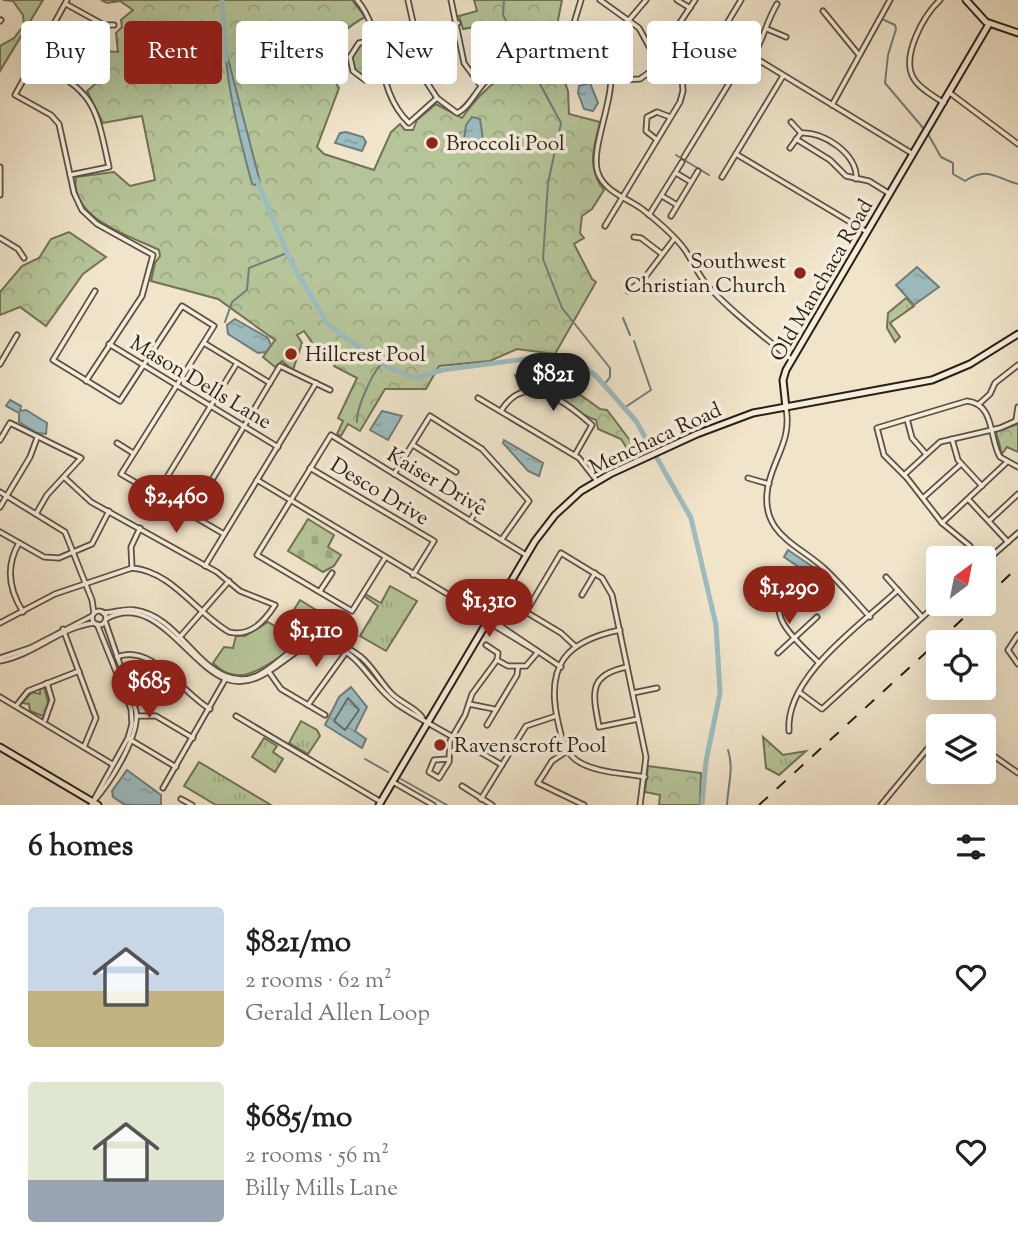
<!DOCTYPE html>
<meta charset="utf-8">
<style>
:root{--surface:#fff;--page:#f2f2f2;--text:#202124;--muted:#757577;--accent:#8f2418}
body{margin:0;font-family:"Sorts Mill Goudy",serif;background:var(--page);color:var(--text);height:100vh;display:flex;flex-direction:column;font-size:26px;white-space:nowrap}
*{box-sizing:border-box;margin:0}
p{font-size:23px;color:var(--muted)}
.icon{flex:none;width:38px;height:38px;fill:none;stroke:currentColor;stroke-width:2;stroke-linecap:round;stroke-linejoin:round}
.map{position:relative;height:805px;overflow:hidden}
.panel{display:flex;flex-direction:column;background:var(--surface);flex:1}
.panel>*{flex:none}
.hud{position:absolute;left:21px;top:21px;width:976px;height:63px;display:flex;gap:14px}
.needle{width:46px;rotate:32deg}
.tools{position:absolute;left:926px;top:546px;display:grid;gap:14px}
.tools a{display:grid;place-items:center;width:70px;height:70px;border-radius:7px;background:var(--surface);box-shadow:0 7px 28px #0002;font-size:35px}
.price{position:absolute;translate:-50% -60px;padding:0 16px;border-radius:24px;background:var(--accent);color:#fff;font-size:23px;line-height:46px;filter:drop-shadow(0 2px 4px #0008)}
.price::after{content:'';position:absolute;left:50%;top:42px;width:21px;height:16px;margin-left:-10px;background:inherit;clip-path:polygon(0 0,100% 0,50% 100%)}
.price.selected{background:#222;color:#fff}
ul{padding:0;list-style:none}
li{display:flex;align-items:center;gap:21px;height:175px;padding:0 28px}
li span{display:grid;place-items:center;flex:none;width:196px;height:140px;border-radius:7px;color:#555}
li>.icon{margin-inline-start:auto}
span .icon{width:84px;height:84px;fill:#fffc;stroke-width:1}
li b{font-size:30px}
h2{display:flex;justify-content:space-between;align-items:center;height:84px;padding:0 28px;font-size:30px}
.chip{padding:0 24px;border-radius:7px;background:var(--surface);box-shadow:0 7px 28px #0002;font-size:24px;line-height:63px}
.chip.selected{background:var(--accent);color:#fff}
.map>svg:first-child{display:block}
.grass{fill:url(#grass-tufts);stroke:#707256;stroke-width:2}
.forest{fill:url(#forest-firs);stroke:#707256;stroke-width:2}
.cemetery{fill:url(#cemetery-stones);stroke:#707256;stroke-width:2}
.park{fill:url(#park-crowns);stroke:#707256;stroke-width:2}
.pitch{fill:#b6c599;stroke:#707256;stroke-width:2}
.water{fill:url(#water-ripples);stroke:#6f7e7b;stroke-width:2}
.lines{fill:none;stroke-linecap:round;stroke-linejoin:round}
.shore{stroke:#636e6a;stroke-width:2}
.stream{stroke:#6f7e7b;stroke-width:2}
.river{stroke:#9dbcbf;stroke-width:5}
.street-casing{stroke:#5b5142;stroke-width:7}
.secondary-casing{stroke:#292014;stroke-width:9}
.street{stroke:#f5eddd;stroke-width:3.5}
.secondary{stroke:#f5eddd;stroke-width:5}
.rail{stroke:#292014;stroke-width:2;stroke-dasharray:12 12;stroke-linecap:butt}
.poi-dot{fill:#8f2418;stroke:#f5eddd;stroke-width:2.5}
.labels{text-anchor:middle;stroke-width:7;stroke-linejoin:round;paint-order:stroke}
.poi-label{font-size:21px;fill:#292014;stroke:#f5eddd;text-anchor:start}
.street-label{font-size:21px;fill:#292014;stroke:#f5eddd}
</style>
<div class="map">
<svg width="1018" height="805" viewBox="0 0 1018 805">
<defs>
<pattern id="grass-tufts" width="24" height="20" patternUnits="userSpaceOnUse" patternTransform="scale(1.75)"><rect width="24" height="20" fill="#b6c599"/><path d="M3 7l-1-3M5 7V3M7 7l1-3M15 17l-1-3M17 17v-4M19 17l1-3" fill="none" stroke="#9ca983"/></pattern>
<pattern id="forest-firs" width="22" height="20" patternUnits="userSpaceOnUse" patternTransform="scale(1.75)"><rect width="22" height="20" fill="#b6c599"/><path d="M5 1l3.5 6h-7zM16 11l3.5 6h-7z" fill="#9ca983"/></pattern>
<pattern id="cemetery-stones" width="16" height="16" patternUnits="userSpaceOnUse" patternTransform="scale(1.75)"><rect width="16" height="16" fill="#b6c599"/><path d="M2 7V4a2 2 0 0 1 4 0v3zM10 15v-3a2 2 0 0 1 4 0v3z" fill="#9ca983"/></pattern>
<pattern id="park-crowns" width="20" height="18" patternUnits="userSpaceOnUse" patternTransform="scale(1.75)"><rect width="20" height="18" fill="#b6c599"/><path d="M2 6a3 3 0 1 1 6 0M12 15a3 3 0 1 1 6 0" fill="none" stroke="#9ca983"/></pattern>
<pattern id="water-ripples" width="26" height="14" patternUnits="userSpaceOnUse" patternTransform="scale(1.75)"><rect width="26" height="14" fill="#9dbcbf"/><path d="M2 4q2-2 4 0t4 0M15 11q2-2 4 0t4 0" fill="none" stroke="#87a1a3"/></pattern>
</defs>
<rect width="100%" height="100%" fill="#f0e4ca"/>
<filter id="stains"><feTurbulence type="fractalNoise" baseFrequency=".00286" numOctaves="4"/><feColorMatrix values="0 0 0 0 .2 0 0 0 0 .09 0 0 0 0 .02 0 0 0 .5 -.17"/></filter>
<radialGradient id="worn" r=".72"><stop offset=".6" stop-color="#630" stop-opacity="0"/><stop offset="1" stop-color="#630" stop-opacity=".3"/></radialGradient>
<g class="grass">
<path d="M906,298L914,306L890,323L900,337L895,342L887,328L888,313Z"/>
<path d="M390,586L417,601L386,651L360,636L378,606L364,596L365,594L381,603Z"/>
<path d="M301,721L317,730L320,736L308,754L289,743Z"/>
<path d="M763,737L783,755L806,751L779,775L766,768Z"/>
<path d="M264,738L277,746L273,752L283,759L275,772L252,757Z"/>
<path d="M199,762L271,805H216L184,786Z"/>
</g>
<path class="forest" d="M44,687L49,706L43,716L30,711L29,704L22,703L32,692L40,694V689Z"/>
<path class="cemetery" d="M308,519L334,535L328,547L341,555L334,566L323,572L288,551Z"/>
<g class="park">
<path d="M3,0H43L0,71V46L14,38L24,25L23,15L13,1Z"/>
<path d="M101,0H352L365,17C336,33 318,55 339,88L317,147L324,154L374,170L391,132L400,124L405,130H413L417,120L436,104L462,118C489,79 510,71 554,53L568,91L569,114L600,122C594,146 586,168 604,190L592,209L582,216L580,233L584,238L574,244L592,279L596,282L555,354L517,349L490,361L439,366L426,389H385L360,431L348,424L341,436L337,434L343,421L338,418L357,378L334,366L338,358L315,347L304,331L297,335L302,343L293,370L282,361L275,367L263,357L275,340L218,299L151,281L155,263L160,256L159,250C131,236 69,219 76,177L114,172L130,186L155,180L142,116L103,123L87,91L100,80L86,65L104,68L105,51L118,52L116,33L122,27L121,20L133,10L120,1L107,3Z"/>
<path d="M474,0H562L556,30H570V35C559,35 507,54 496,66C491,71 487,76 481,80L477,76L488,65L482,55L479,26L463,29L459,16L477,11Z"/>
<path d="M372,41L380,75L366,79L354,70L352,58L357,46Z"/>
<path d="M69,232L106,257L83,274L46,326L20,307L0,315V292L22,266L39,258L51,239Z"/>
<path d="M521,374C558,380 571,387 600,409L607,410L635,447L628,450L621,439L598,429L596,420C570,413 549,380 520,388L515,375Z"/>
<path d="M1018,424V452L1007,447L1002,454L996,432Z"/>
<path d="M648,766L701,773L700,805H659L660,795L645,792Z"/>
</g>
<path class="pitch" d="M300,600L321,613L316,622L317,636C284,645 246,699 213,663L224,647L233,648L236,636H245L268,622L281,630Z"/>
<g class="water">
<path d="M225,47L260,182L255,185L252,184C240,139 228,93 225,47Z"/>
<path d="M590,83L598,103L593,111L584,109L578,93L579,86Z"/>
<path d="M472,117L480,119L483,139L469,144L464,140L466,125Z"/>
<path d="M346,132L363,137L366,142L362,151L335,143L340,133Z"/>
<path d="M917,267L939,287L914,305L896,285Z"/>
<path d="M235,319L268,338L271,345L266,352L258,353L228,334L227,325Z"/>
<path d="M10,400L21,406L20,411L26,410L47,423L46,434L37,433L19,422V413L6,406Z"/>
<path d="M382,411L402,416L388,440L370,430Z"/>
<path d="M504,440L543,463L539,476L528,471L503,443Z"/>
<path d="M788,550L822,573L818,580L784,557Z"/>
<path d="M351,687L367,707L355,731L366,739L362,748L325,725L339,697Z"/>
<path d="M127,770L161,795V805H125L113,797L112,791Z"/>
</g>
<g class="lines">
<path class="shore" d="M348,698L359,710L345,730L334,721Z"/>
<g class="stream">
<path d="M504,0L503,15L561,123L548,183L543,259L562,308L610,368V377L604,385"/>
<path d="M882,19L895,25L896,29L888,55L885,83L924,129"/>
<path d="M928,134L941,157L953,163V174L965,181C988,166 995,178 1018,184"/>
<path d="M676,155L709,175"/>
<path d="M623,318L630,335"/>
<path d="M225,322L232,302L247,290L249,268L287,253"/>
<path d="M624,408L651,390L634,341"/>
<path d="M357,422C356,409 373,370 383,363"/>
<path d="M365,759L388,772"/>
<path d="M401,779L447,805"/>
<path d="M727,805C728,785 734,769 728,750"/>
</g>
<g class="river">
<path d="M222,0L226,60"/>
<path d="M256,178L291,262L328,325L389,368L416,378L442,370L541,357L578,362L596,376L636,421L691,518L716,625L720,693L706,761L702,805"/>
</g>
<g class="street-casing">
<g id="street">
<path d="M67,0L15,95L51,115L59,124L74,193L82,210L97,224L153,255L142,296L86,381"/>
<path d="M357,0C387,36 373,88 409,123L437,98"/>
<path d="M408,0L426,81L437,98L457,113C468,109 476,91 485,82C503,66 552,39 576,40C648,45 585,139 598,173C605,192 627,198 642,209C656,220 675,236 685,250C693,262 698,275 708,286C732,313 764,336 792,360"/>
<path d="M451,0L464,63L481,86"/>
<path d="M600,0L639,28L662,70L682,76L702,65L741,0"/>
<path d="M677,0L690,8"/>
<path d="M940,0C924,15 900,57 914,79C920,89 934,96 944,103"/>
<path d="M66,4L104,25H114"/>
<path d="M823,11L859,55"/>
<path d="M629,20L646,0"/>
<path d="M0,21L1,20"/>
<path d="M767,29L786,37"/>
<path d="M719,36L913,154"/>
<path d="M573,40L574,23L581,0"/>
<path d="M649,46L675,30L695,0"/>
<path d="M34,60C94,93 95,101 109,167L70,175"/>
<path d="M382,78L365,80L353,71L350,57L359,43L458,23"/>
<path d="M70,80L80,64"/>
<path d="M613,80L640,79L658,66"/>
<path d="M950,93L1018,144"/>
<path d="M832,105L890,0"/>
<path d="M791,122L801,133"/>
<path d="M656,139L646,131L647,117L657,112L670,117"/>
<path d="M796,139L830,160L846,176L869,181L890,194"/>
<path d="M790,148L801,133C823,131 859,155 856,179"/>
<path d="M736,154L867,232"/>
<path d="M684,157L736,72C764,51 761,31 777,4"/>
<path d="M0,167V195"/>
<path d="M676,173L691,182"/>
<path d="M722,177L783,76"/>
<path d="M662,196L677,205"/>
<path d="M649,215L682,162"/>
<path d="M671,216L698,171"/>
<path d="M605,226L680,102L683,91L682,76"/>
<path d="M634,237L641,238L662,254"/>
<path d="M0,238L18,249L24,258"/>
<path d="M95,291L53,360L120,401L182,306L214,326L121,474L224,534"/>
<path d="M628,291L643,280L674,239"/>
<path d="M204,343L270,383"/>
<path d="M109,344L278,447"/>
<path d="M0,364L17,335"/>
<path d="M478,398L579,458L597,481"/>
<path d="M979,404L990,394L995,383L1018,365"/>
<path d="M786,408C792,440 774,457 768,486C759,534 798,544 825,569C841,584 855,601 870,617"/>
<path d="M501,411C526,370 565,401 592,425L575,455"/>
<path d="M907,419L912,438L926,454"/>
<path d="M1016,420L1018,407"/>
<path d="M952,439L958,460L982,486"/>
<path d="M0,440L10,423L81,458L47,495L36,514"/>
<path d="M117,443L133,453"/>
<path d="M413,445L456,472"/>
<path d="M310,468L434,541L413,575"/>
<path d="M394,474L430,416L482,449L529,501L502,539"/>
<path d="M904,475L940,442L1000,428L1018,420"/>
<path d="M748,478L769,484"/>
<path d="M257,480L496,623L561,667"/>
<path d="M0,492L65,532L92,600L94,613"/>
<path d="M156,495L237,363"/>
<path d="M923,498L961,464"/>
<path d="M968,499L1008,542"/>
<path d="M0,507L30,457L37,438"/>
<path d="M191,515L280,366L330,390"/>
<path d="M470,521L482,502"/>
<path d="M989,521L1018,494"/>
<path d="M942,523L1006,463"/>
<path d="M0,532L44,557L59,558L92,544L109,511"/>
<path d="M19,543C5,567 9,590 23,612"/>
<path d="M385,558L352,611L257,555L331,435L526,555"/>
<path d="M976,558L970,546L942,523L907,478L884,455L877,428L967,401C995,404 989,438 1000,457L1018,467"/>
<path d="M976,558L993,555L1018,533"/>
<path d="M205,566L316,383"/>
<path d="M132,568L131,547L140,528"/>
<path d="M886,577L922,617"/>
<path d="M787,589C762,616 801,644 819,663"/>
<path d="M320,591L332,573"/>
<path d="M582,595L595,573"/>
<path d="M457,603L536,651"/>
<circle cx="99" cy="618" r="7"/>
<path d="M103,613C114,613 124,608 135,610C175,616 193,663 226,676C280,697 291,602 361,657C373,667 381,683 392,694C401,703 415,707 422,717"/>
<path d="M106,619C155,591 188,665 226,679C268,695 298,630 331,644C364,657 371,686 397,704C430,726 468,744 502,765"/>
<path d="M0,623L55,594L132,568C172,571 197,614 229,632C250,637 264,622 275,605L240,591L217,572L91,502L65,478"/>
<path d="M63,629L96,718L84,747"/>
<path d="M620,630C566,641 545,665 558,722C561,736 564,751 576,760C594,773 624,773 645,777"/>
<path d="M1018,635L1008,650L1018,664"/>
<path d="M179,638L229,581"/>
<path d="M575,646L561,633L526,612L561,553L602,578L612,595L646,757L640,805"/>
<path d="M778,653L817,617"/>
<path d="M117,657C152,643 182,693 210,709"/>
<path d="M0,658L30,648L92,616"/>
<path d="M497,660L508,666H526L538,652"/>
<path d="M0,661C34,655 60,627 94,623"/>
<path d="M627,667C587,675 593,694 599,727L638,719"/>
<path d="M269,672L281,689L325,715"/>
<path d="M799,692L822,709L938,603"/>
<path d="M633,693L657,688"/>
<path d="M0,697L112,764"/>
<path d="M469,704L494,709"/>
<path d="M308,705L347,651"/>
<path d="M16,706L28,691L79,671"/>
<path d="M137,716H156L193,738"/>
<path d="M236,716L381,802"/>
<path d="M45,720L52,700L47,683"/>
<path d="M487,725L517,675L518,667"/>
<path d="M789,731C785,676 862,624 898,590"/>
<path d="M129,739L176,767"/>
<path d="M984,749L1018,773"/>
<path d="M567,751L552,761L538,783L584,805"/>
<path d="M448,759L434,760L429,772L439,778L449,762L450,741L465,715L472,694L497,660L498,653L486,645"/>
<path d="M393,782L433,805"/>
<path d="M462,786L492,805"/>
<path d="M163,788L226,678"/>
<path d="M181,799L192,805"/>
<path d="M481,799L526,726L556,716"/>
<path d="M93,802C110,783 140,736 136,711L105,621"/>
<path d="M91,805L128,738L132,724L131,709L97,624"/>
<path d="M881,805L938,736"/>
</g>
</g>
<g class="secondary-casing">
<g id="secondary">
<path d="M966,0L986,22L1018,33"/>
<path d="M786,408L783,380L786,370L989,24"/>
<path d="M0,747L98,805"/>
<path d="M379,805L535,541L555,515L581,491L610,474L697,434L753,413L932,380L970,364L1018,334"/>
</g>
</g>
<use href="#street" class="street"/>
<use href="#secondary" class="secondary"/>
<g class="rail">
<path d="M984,599L1018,567"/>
<path d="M759,805L979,604"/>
</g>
</g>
<g class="poi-dot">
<circle cx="432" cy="143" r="7"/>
<circle cx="800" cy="273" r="7"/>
<circle cx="291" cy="354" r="7"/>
<circle cx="440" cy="745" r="7"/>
</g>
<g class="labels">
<g class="poi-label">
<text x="446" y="150">Broccoli Pool</text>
<text x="786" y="268" text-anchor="end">Southwest<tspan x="786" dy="24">Christian Church</tspan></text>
<text x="305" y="361">Hillcrest Pool</text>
<text x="454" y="752">Ravenscroft Pool</text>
</g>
<g class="street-label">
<text transform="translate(821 280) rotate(-60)" y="7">Old Manchaca Road</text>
<text transform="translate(201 382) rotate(31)" y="7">Mason Dells Lane</text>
<text transform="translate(655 438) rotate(-25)" y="7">Menchaca Road</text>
<text transform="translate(437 481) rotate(31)" y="7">Kaiser Drive</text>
<text transform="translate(380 491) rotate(31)" y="7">Desco Drive</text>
</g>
</g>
<rect width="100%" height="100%" filter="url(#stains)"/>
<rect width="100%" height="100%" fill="url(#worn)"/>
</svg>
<div class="tools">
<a><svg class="needle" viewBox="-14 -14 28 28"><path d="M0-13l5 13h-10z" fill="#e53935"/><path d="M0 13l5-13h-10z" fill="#757577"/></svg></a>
<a><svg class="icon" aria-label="locate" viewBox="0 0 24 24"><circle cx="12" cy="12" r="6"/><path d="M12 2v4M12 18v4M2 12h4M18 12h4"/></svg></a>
<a><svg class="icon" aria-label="layers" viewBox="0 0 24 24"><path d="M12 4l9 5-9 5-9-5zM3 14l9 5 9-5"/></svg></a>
</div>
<b class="price selected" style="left:553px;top:413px">$821</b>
<b class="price" style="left:176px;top:535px">$2,460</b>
<b class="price" style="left:789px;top:626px">$1,290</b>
<b class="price" style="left:489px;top:639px">$1,310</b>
<b class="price" style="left:316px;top:669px">$1,110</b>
<b class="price" style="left:149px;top:720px">$685</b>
<div class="hud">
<a class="chip">Buy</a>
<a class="chip selected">Rent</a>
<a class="chip">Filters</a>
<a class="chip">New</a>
<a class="chip">Apartment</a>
<a class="chip">House</a>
</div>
</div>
<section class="panel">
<h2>6 homes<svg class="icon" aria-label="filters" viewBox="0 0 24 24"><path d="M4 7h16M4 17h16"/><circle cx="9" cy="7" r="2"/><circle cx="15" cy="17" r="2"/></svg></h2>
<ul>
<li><span style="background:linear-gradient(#c9d6e8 60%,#c2b280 0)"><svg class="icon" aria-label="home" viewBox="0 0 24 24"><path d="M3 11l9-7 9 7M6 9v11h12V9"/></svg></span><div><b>$821/mo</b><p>2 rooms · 62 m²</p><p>Gerald Allen Loop</p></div><svg class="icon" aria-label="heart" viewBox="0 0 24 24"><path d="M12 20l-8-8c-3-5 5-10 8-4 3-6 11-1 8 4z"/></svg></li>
<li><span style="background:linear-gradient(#dfe7d0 70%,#9aa5b1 0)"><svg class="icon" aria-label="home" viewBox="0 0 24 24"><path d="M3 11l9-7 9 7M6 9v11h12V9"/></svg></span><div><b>$685/mo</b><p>2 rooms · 56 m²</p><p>Billy Mills Lane</p></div><svg class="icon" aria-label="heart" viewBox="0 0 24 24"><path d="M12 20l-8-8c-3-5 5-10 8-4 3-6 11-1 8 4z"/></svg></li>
</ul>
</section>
